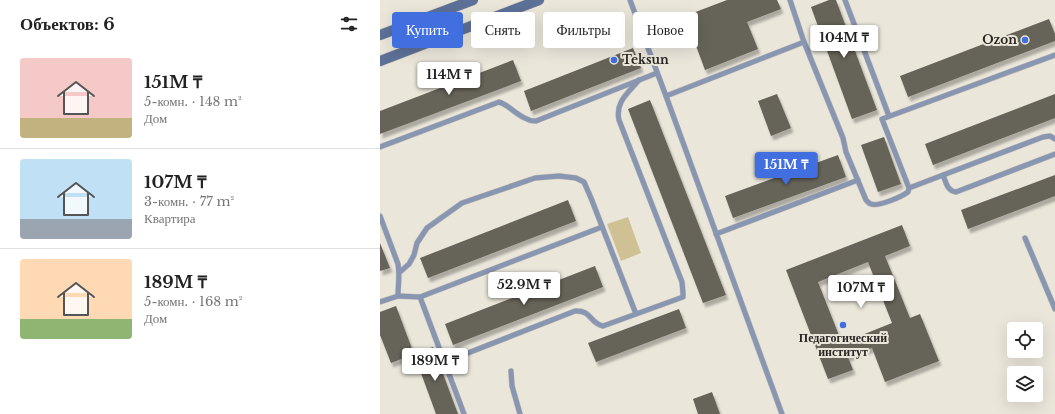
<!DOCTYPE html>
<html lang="ru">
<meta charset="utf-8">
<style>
:root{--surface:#fff;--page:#f2f2f2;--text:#222;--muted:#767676;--line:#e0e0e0;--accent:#416fe0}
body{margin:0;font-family:"Libre Baskerville",serif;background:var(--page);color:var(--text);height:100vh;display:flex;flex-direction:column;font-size:15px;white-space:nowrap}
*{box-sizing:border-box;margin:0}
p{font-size:13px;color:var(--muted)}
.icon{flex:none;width:22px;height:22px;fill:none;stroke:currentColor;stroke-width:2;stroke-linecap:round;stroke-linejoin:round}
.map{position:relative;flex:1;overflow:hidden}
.sheet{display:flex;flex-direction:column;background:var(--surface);width:380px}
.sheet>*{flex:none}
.banner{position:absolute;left:12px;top:12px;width:380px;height:36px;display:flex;gap:8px}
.tools{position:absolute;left:627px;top:322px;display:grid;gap:8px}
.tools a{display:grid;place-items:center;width:36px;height:36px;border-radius:4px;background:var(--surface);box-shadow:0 4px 16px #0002;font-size:20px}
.price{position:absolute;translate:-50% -34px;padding:0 9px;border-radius:4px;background:#fff;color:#222;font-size:13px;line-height:26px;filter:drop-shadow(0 1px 2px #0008)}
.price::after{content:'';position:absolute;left:50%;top:24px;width:12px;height:9px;margin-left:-6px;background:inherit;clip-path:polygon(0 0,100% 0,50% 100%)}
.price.active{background:var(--accent);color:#fff}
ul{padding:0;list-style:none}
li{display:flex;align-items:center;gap:12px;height:100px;padding:0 20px}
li+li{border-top:1px solid var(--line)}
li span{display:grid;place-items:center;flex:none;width:112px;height:80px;border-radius:4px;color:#555}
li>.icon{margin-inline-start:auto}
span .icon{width:48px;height:48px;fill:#fffc;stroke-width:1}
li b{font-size:17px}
h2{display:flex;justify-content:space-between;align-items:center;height:48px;padding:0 20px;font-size:17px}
.pill{padding:0 14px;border-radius:4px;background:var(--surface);box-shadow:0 4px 16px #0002;font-size:14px;line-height:36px}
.pill.active{background:var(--accent);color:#fff}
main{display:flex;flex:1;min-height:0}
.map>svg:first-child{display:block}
.green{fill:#d0c194}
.building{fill:#666358;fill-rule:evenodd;filter:url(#shadow)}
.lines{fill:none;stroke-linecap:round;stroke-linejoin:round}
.lane-casing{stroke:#c7c3b9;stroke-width:6}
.secondary-casing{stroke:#c7c3b9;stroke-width:11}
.lane{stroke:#8996b2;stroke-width:5}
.secondary{stroke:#5d7097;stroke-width:10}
.poi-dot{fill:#416fe0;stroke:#eae6da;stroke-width:1.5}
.labels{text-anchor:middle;stroke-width:4;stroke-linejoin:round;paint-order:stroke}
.poi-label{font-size:12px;font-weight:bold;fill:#282622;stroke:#eae6da;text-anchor:end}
</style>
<main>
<section class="sheet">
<h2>Объектов: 6<svg class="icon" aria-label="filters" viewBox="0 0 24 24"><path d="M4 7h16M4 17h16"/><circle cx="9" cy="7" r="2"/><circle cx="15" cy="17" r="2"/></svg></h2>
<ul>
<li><span style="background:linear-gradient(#f6c9c9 75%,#c2b280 0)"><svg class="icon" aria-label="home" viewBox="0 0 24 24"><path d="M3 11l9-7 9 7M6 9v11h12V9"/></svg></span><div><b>151M ₸</b><p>5-комн. · 148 m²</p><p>Дом</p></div></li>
<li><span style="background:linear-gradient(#bfe0f5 75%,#9aa5b1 0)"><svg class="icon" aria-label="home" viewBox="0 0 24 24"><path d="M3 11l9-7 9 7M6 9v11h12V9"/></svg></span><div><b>107M ₸</b><p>3-комн. · 77 m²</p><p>Квартира</p></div></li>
<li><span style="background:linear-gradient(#ffd9b3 75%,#8fb573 0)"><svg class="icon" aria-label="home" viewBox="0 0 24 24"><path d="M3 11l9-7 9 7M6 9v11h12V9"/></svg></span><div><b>189M ₸</b><p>5-комн. · 168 m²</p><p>Дом</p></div></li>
</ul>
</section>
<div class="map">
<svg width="675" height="414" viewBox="0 0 675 414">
<defs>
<filter id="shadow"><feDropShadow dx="2.5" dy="4.5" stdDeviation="1" flood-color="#0004"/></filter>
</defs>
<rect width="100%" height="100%" fill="#eae6da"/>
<path class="green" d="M248,217L261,253L241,261L227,224Z"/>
<g class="building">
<path d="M347,0H397L401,9L367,22L378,49L325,70L305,16Z"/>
<path d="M449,0H456L497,110L472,119L431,7Z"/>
<path d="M669,19L675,34V41L528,97L520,76Z"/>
<path d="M253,48L261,68L151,111L144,91Z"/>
<path d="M133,60L141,81L0,134V111Z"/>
<path d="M397,94L411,128L391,136L378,101Z"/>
<path d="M675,94V118L553,165L545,144Z"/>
<path d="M270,100L346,295L323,303L248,109Z"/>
<path d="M504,137L521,184L498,192L481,145Z"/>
<path d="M458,155L466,177L353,218L345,196Z"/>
<path d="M675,175V196L588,229L581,210Z"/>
<path d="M188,200L196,221L48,278L40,258Z"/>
<path d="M522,225L530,246L505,256L530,318L540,314L559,361L505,382L492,348L468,357L473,370L448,379L406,270ZM488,262L512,323L462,343L438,282Z"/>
<path d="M0,243L10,268L0,271Z"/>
<path d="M215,266L223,287L73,345L65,324Z"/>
<path d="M16,306L34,354L11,363L0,335V312Z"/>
<path d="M299,309L306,328L216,362L208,343Z"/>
<path d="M53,347L78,414H56L34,354Z"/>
<path d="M332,392L340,414H318L313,399Z"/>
</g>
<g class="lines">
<g class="lane-casing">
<g id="lane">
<path d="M250,0L286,96L402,414"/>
<path d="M410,0L424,42L463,138L466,152L486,200C488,202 488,203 491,204C498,207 521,197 528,192L529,188L502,119L675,55"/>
<path d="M465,0L509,116"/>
<path d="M286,96L424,42"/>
<path d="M0,147L119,102C129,105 136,115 147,119C150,121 153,121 156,121L277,73"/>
<path d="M563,175C566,182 567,191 576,192L675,154"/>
<path d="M529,188L663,137L670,136L675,139"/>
<path d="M0,216L18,264C20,275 18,285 18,296L0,302"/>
<path d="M336,234L478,180"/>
<path d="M645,238L675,309"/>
<path d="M20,272L29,264L34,255L37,243L47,228L82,203L155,178L179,176L196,178L204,182L211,198L256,314"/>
<path d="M18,296L40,297L84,414"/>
<path d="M40,297L222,227"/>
<path d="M65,362L195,311C212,310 209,323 223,326L303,297V293L302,282L239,120C235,102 248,93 259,80"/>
<path d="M131,371L132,386L140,414"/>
</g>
</g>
<g class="secondary-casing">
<g id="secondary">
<path d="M0,35L93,0"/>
<path d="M0,61L159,0"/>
</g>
</g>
<use href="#lane" class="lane"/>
<use href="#secondary" class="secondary"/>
</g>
<g class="poi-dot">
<circle cx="645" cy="40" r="4"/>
<circle cx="234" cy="60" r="4"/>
<circle cx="463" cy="325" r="4"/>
</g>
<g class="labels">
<g class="poi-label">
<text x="637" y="44">Ozon</text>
<text x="242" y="64" text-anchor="start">Teksun</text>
<text x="463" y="342" text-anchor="middle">Педагогический<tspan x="463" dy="14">институт</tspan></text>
</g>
</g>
</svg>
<div class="tools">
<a><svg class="icon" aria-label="locate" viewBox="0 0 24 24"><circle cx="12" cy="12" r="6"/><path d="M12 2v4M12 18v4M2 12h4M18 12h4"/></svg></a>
<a><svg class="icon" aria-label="layers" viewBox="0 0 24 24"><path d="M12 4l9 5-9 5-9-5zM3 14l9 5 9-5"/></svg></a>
</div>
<b class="price" style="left:464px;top:59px">104M ₸</b>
<b class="price" style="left:69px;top:96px">114M ₸</b>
<b class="price active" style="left:406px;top:186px">151M ₸</b>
<b class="price" style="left:144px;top:306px">52.9M ₸</b>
<b class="price" style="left:481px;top:309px">107M ₸</b>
<b class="price" style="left:55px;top:382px">189M ₸</b>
<div class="banner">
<a class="pill active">Купить</a>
<a class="pill">Снять</a>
<a class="pill">Фильтры</a>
<a class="pill">Новое</a>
</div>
</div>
</main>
